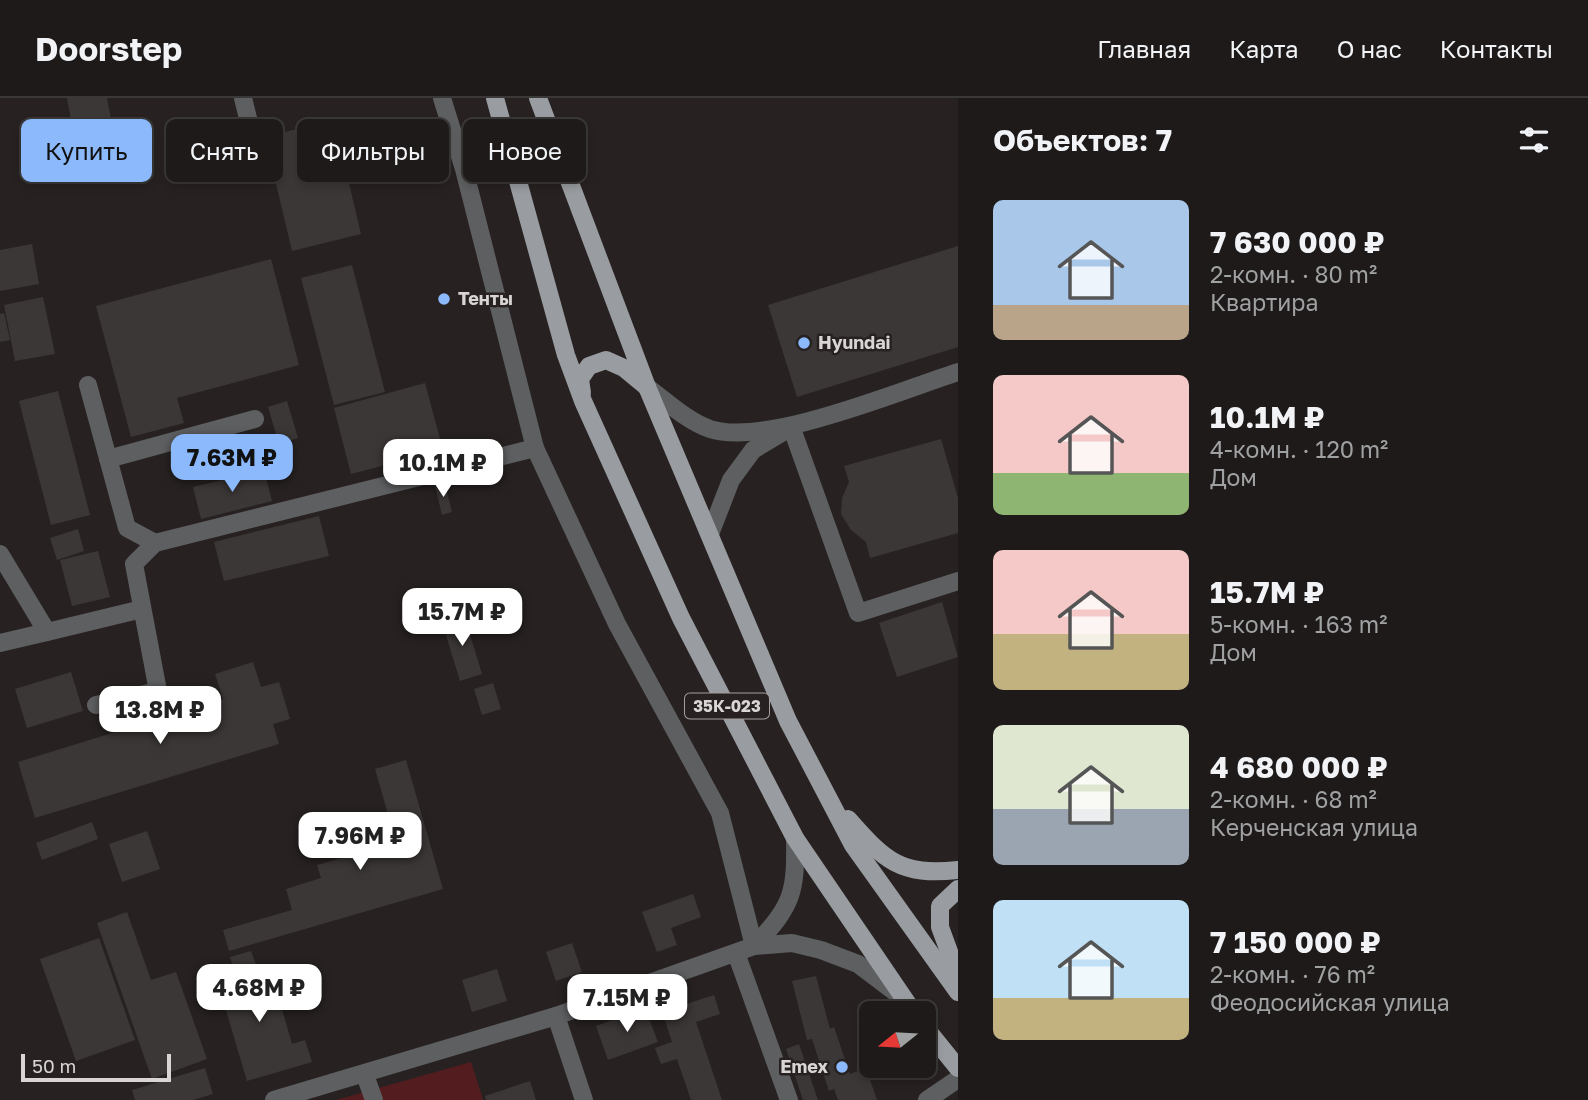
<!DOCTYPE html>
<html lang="ru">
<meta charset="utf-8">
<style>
:root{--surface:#1d1a19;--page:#252322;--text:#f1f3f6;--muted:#a0a1a2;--line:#3b3838;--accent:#8cb9fc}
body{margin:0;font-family:"Golos Text",sans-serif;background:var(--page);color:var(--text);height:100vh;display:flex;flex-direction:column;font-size:26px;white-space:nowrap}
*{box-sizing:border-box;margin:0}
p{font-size:23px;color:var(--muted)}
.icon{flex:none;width:38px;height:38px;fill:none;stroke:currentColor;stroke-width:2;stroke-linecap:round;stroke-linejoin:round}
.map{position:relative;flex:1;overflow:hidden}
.panel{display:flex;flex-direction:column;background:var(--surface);width:630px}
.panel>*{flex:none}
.guide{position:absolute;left:21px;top:21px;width:665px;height:63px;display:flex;gap:14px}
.needle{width:46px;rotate:252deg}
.tools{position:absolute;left:859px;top:903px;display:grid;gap:14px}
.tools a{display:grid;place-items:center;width:77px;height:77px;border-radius:10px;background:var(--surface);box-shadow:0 4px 10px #0003,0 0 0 2px var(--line);font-size:35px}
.scale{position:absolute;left:21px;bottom:18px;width:150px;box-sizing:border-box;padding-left:7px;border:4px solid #d9d5d5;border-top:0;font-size:19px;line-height:24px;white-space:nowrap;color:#d9d5d5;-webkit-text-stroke:5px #272221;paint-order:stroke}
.price{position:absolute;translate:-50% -60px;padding:0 16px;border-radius:14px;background:#fff;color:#222;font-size:23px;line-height:46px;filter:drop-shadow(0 2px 4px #0008)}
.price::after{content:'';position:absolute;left:50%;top:42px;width:21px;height:16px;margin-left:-10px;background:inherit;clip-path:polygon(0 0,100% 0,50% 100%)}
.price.current{background:var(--accent);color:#111}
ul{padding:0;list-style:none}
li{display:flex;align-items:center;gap:21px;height:175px;padding:0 35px}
li span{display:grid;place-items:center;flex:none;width:196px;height:140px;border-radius:10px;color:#555}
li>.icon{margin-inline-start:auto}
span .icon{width:84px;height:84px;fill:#fffc;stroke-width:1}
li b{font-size:30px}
h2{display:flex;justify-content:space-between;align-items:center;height:84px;padding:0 35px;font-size:30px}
.tag{padding:0 24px;border-radius:10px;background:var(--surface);box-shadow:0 4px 10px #0003,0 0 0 2px var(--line);font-size:24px;line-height:63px}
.tag.current{background:var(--accent);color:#111}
header{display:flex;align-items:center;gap:42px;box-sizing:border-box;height:98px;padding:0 35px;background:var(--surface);border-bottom:2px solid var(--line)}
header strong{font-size:33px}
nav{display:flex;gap:38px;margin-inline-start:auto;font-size:24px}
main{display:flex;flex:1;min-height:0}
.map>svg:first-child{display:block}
.green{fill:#531c1f}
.building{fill:#3c3737}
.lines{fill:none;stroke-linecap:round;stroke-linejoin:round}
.minor{stroke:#5e5f61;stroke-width:18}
.major{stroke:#999ca0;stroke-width:18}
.poi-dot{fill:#8cb9fc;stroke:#272221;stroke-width:2.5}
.labels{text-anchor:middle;stroke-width:5;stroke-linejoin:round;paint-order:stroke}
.shield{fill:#272221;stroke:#a49f9f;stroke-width:2}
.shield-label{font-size:16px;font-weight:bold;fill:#d9d5d5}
.poi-label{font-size:18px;font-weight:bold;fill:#d9d5d5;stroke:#272221;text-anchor:start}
</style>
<header>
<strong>Doorstep</strong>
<nav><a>Главная</a><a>Карта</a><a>О нас</a><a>Контакты</a></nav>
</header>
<main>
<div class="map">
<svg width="958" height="1002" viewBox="0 0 958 1002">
<rect width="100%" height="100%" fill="#272221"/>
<path class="green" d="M471,964L483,1002H336Z"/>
<g class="building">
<path d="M67,0H107L118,59L79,66Z"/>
<path d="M334,22L361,136L292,153L265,39Z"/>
<path d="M32,146L39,186L0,193V152Z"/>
<path d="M958,148V249L797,299L768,207Z"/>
<path d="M271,161L299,267L177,300L184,325L131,339L96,208Z"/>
<path d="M352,167L385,294L334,307L301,180Z"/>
<path d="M43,199L55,256L15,263L4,207Z"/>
<path d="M4,215L10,242L0,244V216Z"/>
<path d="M425,285L443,352L351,376L334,310Z"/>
<path d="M58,293L90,417L51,427L19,303Z"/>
<path d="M287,303L298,340L279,346L268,309Z"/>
<path d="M941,341L958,400V435L870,460L866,444L851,432L841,416L842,400L849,384L844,368Z"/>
<path d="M264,372L272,403L201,421L193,389Z"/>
<path d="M445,386L452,414L442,417L435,388Z"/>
<path d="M319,418L329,458L224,483L214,444Z"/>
<path d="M78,431L84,453L57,462L50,440Z"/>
<path d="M98,453L110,499L72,508L60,462Z"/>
<path d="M942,504L958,559L897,579L879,525Z"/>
<path d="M464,517L482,576L460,583L442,524Z"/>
<path d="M253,564L261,589L279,584L290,621L273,626L279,646L35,720L18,664L223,601L215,576Z"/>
<path d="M71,574L83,613L27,630L15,591Z"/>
<path d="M493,585L501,611L482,617L474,591Z"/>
<path d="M406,662L443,791L229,853L223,832L292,812L286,791L321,780L317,767L396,744L375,671Z"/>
<path d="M92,724L98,741L42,762L36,745Z"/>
<path d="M147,733L160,771L122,784L109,746Z"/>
<path d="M693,796L701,819L671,830L677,847L657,854L642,814Z"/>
<path d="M127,814L151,882L176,874L207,961L152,981L97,825Z"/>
<path d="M99,840L135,942L76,963L40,861Z"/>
<path d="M572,845L582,874L556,883L546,854Z"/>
<path d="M251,853L267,897L277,894L292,946L305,942L312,964L247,983L219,889L237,884L230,859Z"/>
<path d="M497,871L507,903L472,914L462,882Z"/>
<path d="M816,878L830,931L834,929L850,976L866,970L877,1002H838L834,991L829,993L812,941L807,942L792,883Z"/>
<path d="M714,897L720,916L696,924L722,1002H691L677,961L661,966L655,950L672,944L662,914Z"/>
<path d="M645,910L658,944L608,962L596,928Z"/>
<path d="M799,946L818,1002H803L786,951Z"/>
<path d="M205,970L213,996L193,1002H135L132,992Z"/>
<path d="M530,983L536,1002H486L485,998Z"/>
</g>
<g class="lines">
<g class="minor">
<path d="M243,0L259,65"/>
<path d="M442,0L464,71L535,350L617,526L720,715L754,848"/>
<path d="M88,287L127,430L155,445"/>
<path d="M647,289C666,303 687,323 710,331C766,349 899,293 958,274"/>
<path d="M791,328L858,515L958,483"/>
<path d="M108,361L255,321"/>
<path d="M710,436L731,382L753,352L783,334"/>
<path d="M0,456L47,534L142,511"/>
<path d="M0,545L47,534"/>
<path d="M96,607L158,593L134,466L155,445L535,350"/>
<path d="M754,848C793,807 796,795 795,740"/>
<path d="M736,855L789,1002"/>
<path d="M556,918L584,1002"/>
<path d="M365,977L374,1002"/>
<path d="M274,1002L556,918L754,848L792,845L821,852L858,866L899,897"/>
<path d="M927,1002L958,981"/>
</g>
<g class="major">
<path d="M495,0L566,257L583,303L681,520L795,740L914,915"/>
<path d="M538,0L647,289L788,623L853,747L958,894"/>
<path d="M582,295L580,281L589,268L606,262L624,270L647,289"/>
<path d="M848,721C885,763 900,778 958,772"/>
<path d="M958,791L940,808V829L958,878"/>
<path d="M924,928L958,970"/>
</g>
</g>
<g class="poi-dot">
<circle cx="444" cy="201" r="7"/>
<circle cx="804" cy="245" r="7"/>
<circle cx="842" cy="969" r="7"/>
</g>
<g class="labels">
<rect class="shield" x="685" y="595.5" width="84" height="25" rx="5"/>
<g class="shield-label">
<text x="727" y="614">35К-023</text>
</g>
<g class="poi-label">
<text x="458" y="207">Тенты</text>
<text x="818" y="251">Hyundai</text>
<text x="828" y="975" text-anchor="end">Emex</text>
</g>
</g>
</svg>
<div class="tools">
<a><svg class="needle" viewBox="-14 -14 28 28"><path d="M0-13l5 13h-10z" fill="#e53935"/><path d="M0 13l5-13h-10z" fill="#a0a1a2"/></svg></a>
</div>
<div class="scale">50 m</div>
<b class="price current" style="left:232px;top:396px">7.63M ₽</b>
<b class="price" style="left:443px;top:401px">10.1M ₽</b>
<b class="price" style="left:462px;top:550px">15.7M ₽</b>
<b class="price" style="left:160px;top:648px">13.8M ₽</b>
<b class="price" style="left:360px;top:774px">7.96M ₽</b>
<b class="price" style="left:259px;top:926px">4.68M ₽</b>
<b class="price" style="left:627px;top:936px">7.15M ₽</b>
<div class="guide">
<a class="tag current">Купить</a>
<a class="tag">Снять</a>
<a class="tag">Фильтры</a>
<a class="tag">Новое</a>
</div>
</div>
<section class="panel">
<h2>Объектов: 7<svg class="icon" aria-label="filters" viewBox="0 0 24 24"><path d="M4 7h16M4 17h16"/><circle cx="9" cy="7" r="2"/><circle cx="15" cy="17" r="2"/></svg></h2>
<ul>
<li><span style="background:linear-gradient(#a9c7e8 75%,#b9a48a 0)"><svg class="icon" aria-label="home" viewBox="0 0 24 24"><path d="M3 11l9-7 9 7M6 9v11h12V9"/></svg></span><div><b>7 630 000 ₽</b><p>2-комн. · 80 m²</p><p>Квартира</p></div></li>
<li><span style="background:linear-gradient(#f6c9c9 70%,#8fb573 0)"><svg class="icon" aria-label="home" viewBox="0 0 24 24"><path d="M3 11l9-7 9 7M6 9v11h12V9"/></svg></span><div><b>10.1M ₽</b><p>4-комн. · 120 m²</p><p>Дом</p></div></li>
<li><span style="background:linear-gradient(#f6c9c9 60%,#c2b280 0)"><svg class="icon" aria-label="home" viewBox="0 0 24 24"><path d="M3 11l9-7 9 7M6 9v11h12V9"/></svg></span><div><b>15.7M ₽</b><p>5-комн. · 163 m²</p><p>Дом</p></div></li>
<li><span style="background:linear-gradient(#dfe7d0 60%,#9aa5b1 0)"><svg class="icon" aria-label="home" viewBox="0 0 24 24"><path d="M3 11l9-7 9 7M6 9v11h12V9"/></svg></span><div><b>4 680 000 ₽</b><p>2-комн. · 68 m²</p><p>Керченская улица</p></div></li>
<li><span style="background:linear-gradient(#bfe0f5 70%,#c2b280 0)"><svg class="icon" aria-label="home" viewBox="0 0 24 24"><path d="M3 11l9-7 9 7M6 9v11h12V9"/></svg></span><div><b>7 150 000 ₽</b><p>2-комн. · 76 m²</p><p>Феодосийская улица</p></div></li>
</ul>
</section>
</main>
